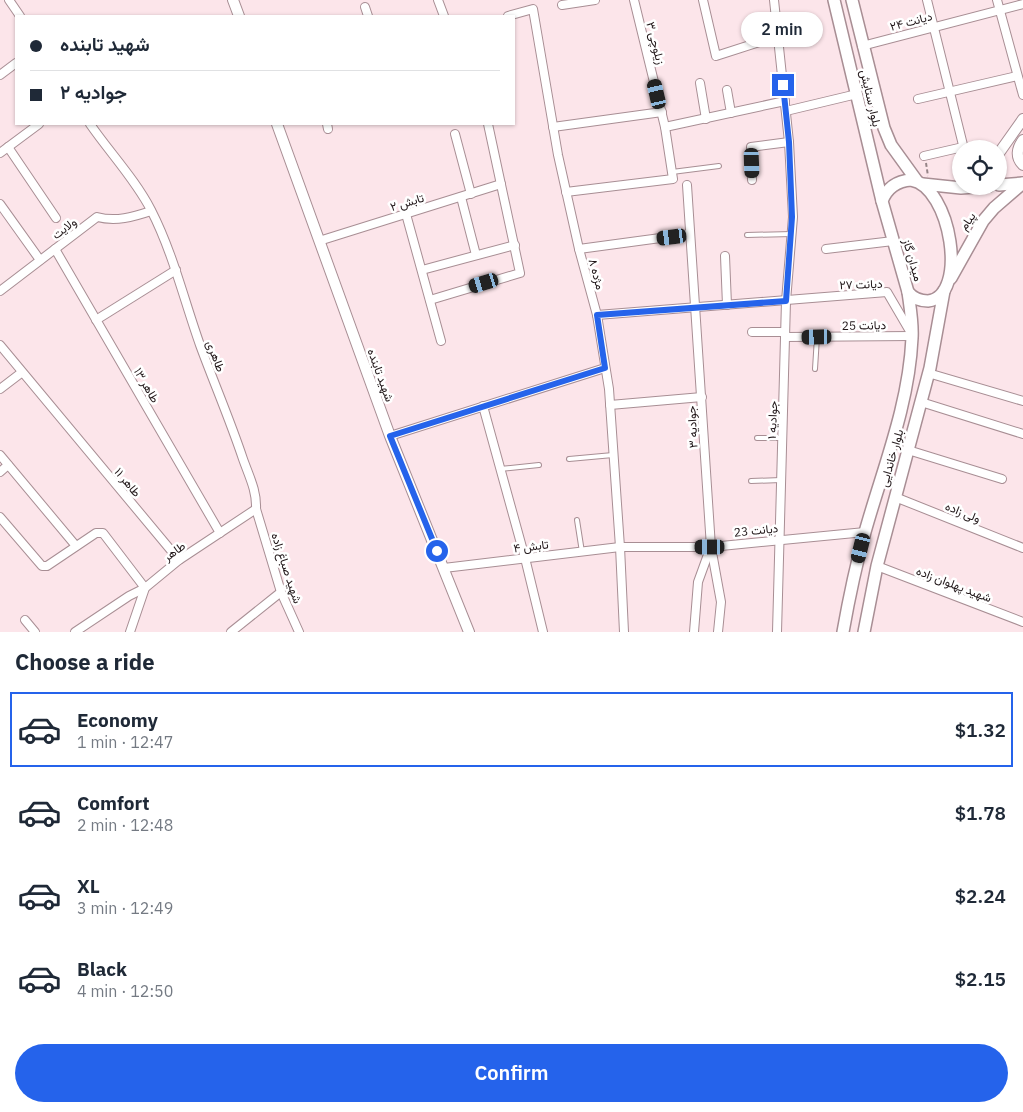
<!DOCTYPE html>
<html lang="en">
<head>
<meta charset="utf-8">
<style>
  :root { --surface:#fff; --page:#f2f2f3; --text:#1f2937; --muted:#747a83; --line:#e0e1e3; --accent:#2563eb }
  body { margin:0; font-family:"IBM Plex Sans",Vazirmatn,sans-serif; background:var(--page); color:var(--text); height:100vh; display:flex; flex-direction:column; font-size:19px; white-space:nowrap }
  * { box-sizing:border-box; margin:0 }
  p { font-size:16px; color:var(--muted) }
  .icon { flex:none; width:28px; height:28px; fill:none; stroke:currentColor; stroke-width:2; stroke-linecap:round; stroke-linejoin:round }
  .map { position:relative; height:632px; overflow:hidden }
  .drawer { display:flex; flex-direction:column; background:var(--surface); flex:1 }
  .drawer>* { flex:none }
  .top-card { position:absolute; left:15px; top:15px; width:500px; height:110px; border-radius:0px; box-shadow:0 1px 4px #0004; display:grid; align-content:center; height:110px; padding:0 15px; background:var(--surface) }
  .controls { position:absolute; left:952px; top:140px; display:grid; gap:10px }
  .controls a { display:grid; place-items:center; width:55px; height:55px; border-radius:50%; background:var(--surface); box-shadow:0 1px 4px #0004; font-size:25px }
  .end { position:absolute; width:22px; height:22px; margin:-11px; border:6px solid #2563eb; background:#fff; box-shadow:0 0 0 2px #fff }
  .from { border-radius:50% }
  .bubble { position:absolute; height:35px; border-radius:18px; background:var(--surface); box-shadow:0 1px 4px #0004; font-size:16px; font-weight:600; line-height:35px; text-align:center }
  .car { position:absolute; width:15px; height:30px; margin:-15px -8px; border-radius:6px; box-shadow:0 0 4px 1px #0007; background:linear-gradient(#222 24%,#8ab4d8 0 40%,#222 0 76%,#8ab4d8 0 86%,#222 0) }
  .top-card b { display:flex; align-items:center; gap:18px; height:48px; font-size:19px }
  .top-card b+b { border-top:1px solid var(--line) }
  .top-card i { width:12px; height:12px; background:var(--text) }
  ul { padding:0; list-style:none }
  li { display:flex; align-items:center; gap:15px; height:75px; margin:0 10px 8px; padding:0 5px; border:2px solid transparent; border-radius:0px }
  li div { flex:1 }
  li b { display:block; font-size:19px }
  li em { font-style:normal; font-weight:600 }
  li.on { border-color:var(--accent) }
  li>.icon { width:45px; height:45px; stroke-width:1.5 }
  h2 { padding:0 15px; font-size:22px; line-height:60px }
  .cta { display:flex; gap:10px; margin-top:auto; padding:10px 15px }
  .cta a { flex:1; height:58px; border-radius:30px; background:var(--accent); color:#fff; font-size:20px; font-weight:600; line-height:58px; text-align:center }
  .map>svg:first-child { display:block }
  .lines { fill:none; stroke-linecap:round; stroke-linejoin:round }
  .service-casing { stroke:#a88e94; stroke-width:6 }
  .minor-casing { stroke:#a88e94; stroke-width:10 }
  .tertiary-casing { stroke:#a88e94; stroke-width:12 }
  .secondary-casing { stroke:#a88e94; stroke-width:14 }
  .path { stroke:#958487; stroke-width:2; stroke-dasharray:4 2.5; stroke-linecap:butt }
  .service { stroke:#fff; stroke-width:4 }
  .minor { stroke:#fff; stroke-width:8 }
  .tertiary { stroke:#fff; stroke-width:10 }
  .secondary { stroke:#fff; stroke-width:11 }
  .route { stroke:#2563eb; stroke-width:6 }
  .labels { text-anchor:middle; dominant-baseline:central; stroke-width:5; stroke-linejoin:round; paint-order:stroke }
  .street-label { font-size:12px; fill:#211719; stroke:#fff }
</style>
</head>
<body>
<div class="map">
<svg width="1023" height="632" viewBox="0 0 1023 632">
  <rect width="100%" height="100%" fill="#fce5ea"/>
  <g class="lines">
    <!-- service casing -->
    <g class="service-casing">
      <g id="service">
        <path d="M672,172l47,-6"/>
        <path d="M747,235l45,-1"/>
        <path d="M815,369l2,-32"/>
        <path d="M757,438h25"/>
        <path d="M569,459l44,-4"/>
        <path d="M500,469l39,-4"/>
        <path d="M751,481l30,-1"/>
        <path d="M577,520l5,32"/>
      </g>
    </g>
    <!-- minor casing -->
    <g class="minor-casing">
      <g id="minor">
        <path d="M9,0l11,16"/>
        <path d="M438,0l6,16"/>
        <path d="M703,0l13,56 62,-20"/>
        <path d="M774,0l15,142 4,75 -7,84 -9,331"/>
        <path d="M927,0l37,149"/>
        <path d="M997,0l26,95"/>
        <path d="M562,5l33,-5"/>
        <path d="M365,7l3,9"/>
        <path d="M508,16l25,-7 25,146 21,94 18,66 12,74 11,158 4,85"/>
        <path d="M862,46l161,-42"/>
        <path d="M0,75l16,-12"/>
        <path d="M700,83l6,36"/>
        <path d="M727,90l4,23"/>
        <path d="M918,99l99,-23"/>
        <path d="M786,111l71,-17"/>
        <path d="M90,124c20,29 45,55 61,86 22,43 33,90 49,135 14,38 30,75 43,114 6,17 14,32 13,50l25,83 18,40"/>
        <path d="M327,124l1,5"/>
        <path d="M553,127l109,-15"/>
        <path d="M665,127l120,-26"/>
        <path d="M455,134l16,60"/>
        <path d="M8,147l48,71"/>
        <path d="M0,153l39,-29"/>
        <path d="M924,156l39,-9"/>
        <path d="M752,180l-1,-33 38,-5"/>
        <path d="M687,185l24,362 10,55 -3,30"/>
        <path d="M566,192l107,-13 -8,-52 -31,-127"/>
        <path d="M461,197l15,58"/>
        <path d="M0,204l40,56"/>
        <path d="M406,214l35,127"/>
        <path d="M319,241l182,-57"/>
        <path d="M55,249l165,284"/>
        <path d="M579,249l111,-15"/>
        <path d="M826,249l67,-8"/>
        <path d="M725,256l2,49"/>
        <path d="M422,270l93,-25"/>
        <path d="M0,291l97,-74c19,5 36,0 54,-6"/>
        <path d="M430,300l90,-27 -32,-149"/>
        <path d="M597,315l290,-23 24,41"/>
        <path d="M96,320l80,-50"/>
        <path d="M752,332h33"/>
        <path d="M785,337l127,-1"/>
        <path d="M0,345l179,215"/>
        <path d="M928,373l95,28"/>
        <path d="M0,389l21,-16"/>
        <path d="M921,402l102,32"/>
        <path d="M610,405l92,-8"/>
        <path d="M483,406l42,152 18,74"/>
        <path d="M390,436l215,-68"/>
        <path d="M908,450l94,29"/>
        <path d="M0,455l76,91"/>
        <path d="M0,472l8,-7"/>
        <path d="M895,497l128,51"/>
        <path d="M0,517l42,49h5l49,-33h7l42,55 -16,8 -54,36"/>
        <path d="M877,566l146,56"/>
        <path d="M444,568l176,-21h91l154,-15"/>
        <path d="M25,620l10,12"/>
        <path d="M130,632l15,-44 34,-28 77,-51"/>
        <path d="M231,632l50,-40"/>
        <path d="M694,632l4,-50 12,-33"/>
      </g>
    </g>
    <!-- tertiary casing -->
    <g class="tertiary-casing">
      <g id="tertiary">
        <path d="M233,0l6,16"/>
        <path d="M277,124l113,312 79,196"/>
        <path d="M1023,140c-6,8 -8,17 0,25"/>
        <path d="M999,153l24,-34"/>
      </g>
    </g>
    <!-- secondary casing -->
    <g class="secondary-casing">
      <g id="secondary">
        <path d="M834,0l48,201"/>
        <path d="M852,0l32,128 7,17 26,36"/>
        <path d="M911,180c40,6 58,117 17,121 -8,0 -15,-3 -20,-9l-26,-91c5,-13 15,-20 29,-21z"/>
        <path d="M923,184l38,4 28,-2"/>
        <path d="M999,185l24,-2"/>
        <path d="M951,278l32,-57 11,-13 29,-25"/>
        <path d="M843,632c6,-34 13,-67 22,-100 18,-64 44,-127 47,-194 1,-15 -2,-31 -4,-46"/>
        <path d="M864,632l13,-66 53,-198 14,-77"/>
      </g>
    </g>
    <!-- path -->
    <path class="path" d="M926,163l2,13"/>
    <!-- service -->
    <use href="#service" class="service"/>
    <!-- minor -->
    <use href="#minor" class="minor"/>
    <!-- tertiary -->
    <use href="#tertiary" class="tertiary"/>
    <!-- secondary -->
    <use href="#secondary" class="secondary"/>
  </g>
  <g class="lines">
    <!-- route -->
    <path class="route" d="M437,551l-47,-115 215,-68 -8,-53 189,-14 6,-84 -3,-75 -6,-57"/>
  </g>
  <g class="labels">
    <!-- street labels -->
    <g class="street-label">
      <text transform="translate(911 21) rotate(-15)">دیانت ۲۴</text>
      <text transform="translate(656 43) rotate(76)">زیلوچی ۳</text>
      <text transform="translate(871 98) rotate(77)">بلوار ستایش</text>
      <text transform="translate(407 202) rotate(-17)">تابش ۲</text>
      <text transform="translate(967 221) rotate(-56)">پیام</text>
      <text transform="translate(64 228) rotate(-37)">ولایت</text>
      <text transform="translate(913 260) rotate(74)">میدان گاز</text>
      <text transform="translate(597 274) rotate(75)">مژده ۸</text>
      <text transform="translate(861 284) rotate(-2)">دیانت ۲۷</text>
      <text transform="translate(864 325) rotate(-1)">دیانت 25</text>
      <text transform="translate(216 356) rotate(69)">طاهری</text>
      <text transform="translate(381 375) rotate(70)">شهید تابنده</text>
      <text transform="translate(147 385) rotate(60)">طاهر ۱۳</text>
      <text transform="translate(772 420) rotate(-88)">جوادیه ۱</text>
      <text transform="translate(692 427) rotate(-93)">جوادیه ۳</text>
      <text transform="translate(891 458) rotate(-74)">بلوار خاندایی</text>
      <text transform="translate(128 482) rotate(50)">طاهر ۱۱</text>
      <text transform="translate(963 512) rotate(22)">ولی زاده</text>
      <text transform="translate(756 530) rotate(-6)">دیانت 23</text>
      <text transform="translate(531 546) rotate(-7)">تابش ۴</text>
      <text transform="translate(174 551) rotate(-36)">طاهر</text>
      <text transform="translate(287 568) rotate(72)">شهید صباغ زاده</text>
      <text transform="translate(954 584) rotate(21)">شهید پهلوان زاده</text>
    </g>
  </g>
</svg>
<div class="controls">
<a><svg class="icon" aria-label="locate" viewBox="0 0 24 24"><circle cx="12" cy="12" r="6"/><path d="M12 2v4M12 18v4M2 12h4M18 12h4"/></svg></a>
</div>
<i class="end from" style="left:437px;top:551px"></i>
<i class="end" style="left:783px;top:85px"></i>
<div class="bubble" style="left:741px;top:12px;width:82px">2 min</div>
<i class="car" style="left:657px;top:94px;rotate:347deg"></i>
<i class="car" style="left:752px;top:163px;rotate:178deg"></i>
<i class="car" style="left:672px;top:237px;rotate:263deg"></i>
<i class="car" style="left:484px;top:283px;rotate:253deg"></i>
<i class="car" style="left:817px;top:337px;rotate:269deg"></i>
<i class="car" style="left:710px;top:547px;rotate:270deg"></i>
<i class="car" style="left:861px;top:548px;rotate:194deg"></i>
<div class="top-card">
<b><i class="from"></i>شهید تابنده</b>
<b><i></i>جوادیه ۲</b>
</div>
</div>
<section class="drawer">
<h2>Choose a ride</h2>
<ul>
<li class="on"><svg class="icon" aria-label="car" viewBox="0 0 24 24"><path d="M5 17H2v-5l4-1 3-4h7l3 4 3 1v5h-3M9 17h6M6 11h13"/><circle cx="7" cy="17" r="2"/><circle cx="17" cy="17" r="2"/></svg><div><b>Economy</b><p>1 min · 12:47</p></div><em>$1.32</em></li>
<li><svg class="icon" aria-label="car" viewBox="0 0 24 24"><path d="M5 17H2v-5l4-1 3-4h7l3 4 3 1v5h-3M9 17h6M6 11h13"/><circle cx="7" cy="17" r="2"/><circle cx="17" cy="17" r="2"/></svg><div><b>Comfort</b><p>2 min · 12:48</p></div><em>$1.78</em></li>
<li><svg class="icon" aria-label="car" viewBox="0 0 24 24"><path d="M5 17H2v-5l4-1 3-4h7l3 4 3 1v5h-3M9 17h6M6 11h13"/><circle cx="7" cy="17" r="2"/><circle cx="17" cy="17" r="2"/></svg><div><b>XL</b><p>3 min · 12:49</p></div><em>$2.24</em></li>
<li><svg class="icon" aria-label="car" viewBox="0 0 24 24"><path d="M5 17H2v-5l4-1 3-4h7l3 4 3 1v5h-3M9 17h6M6 11h13"/><circle cx="7" cy="17" r="2"/><circle cx="17" cy="17" r="2"/></svg><div><b>Black</b><p>4 min · 12:50</p></div><em>$2.15</em></li>
</ul>
<div class="cta"><a>Confirm</a></div>
</section>
</body>
</html>
